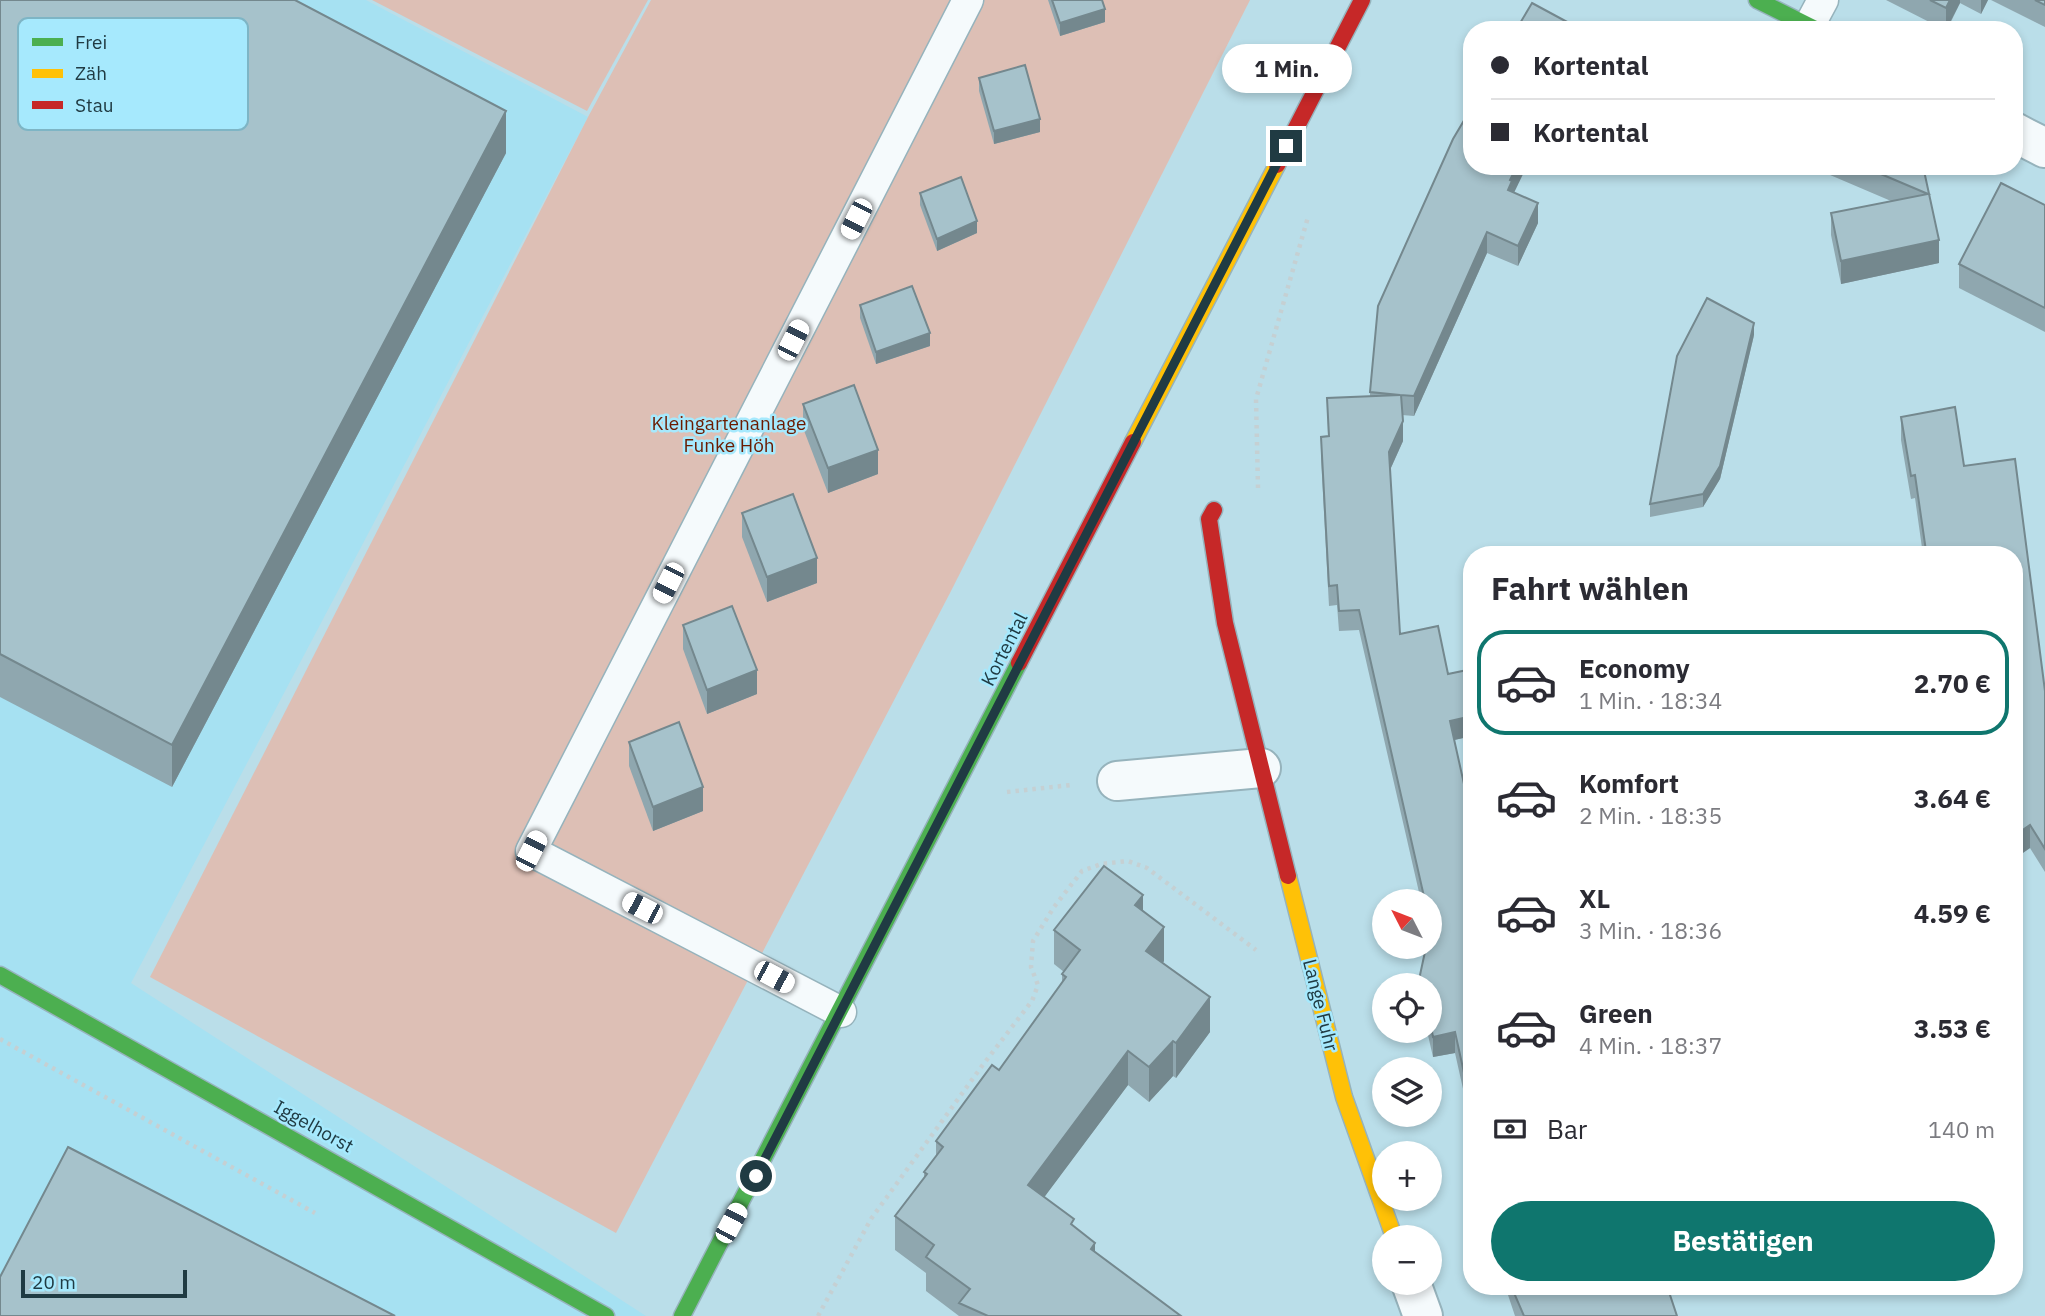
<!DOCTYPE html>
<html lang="de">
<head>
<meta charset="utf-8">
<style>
  :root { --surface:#fff; --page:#f7f7f7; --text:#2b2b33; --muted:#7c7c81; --line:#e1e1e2; --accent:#0f766e }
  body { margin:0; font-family:"IBM Plex Sans",sans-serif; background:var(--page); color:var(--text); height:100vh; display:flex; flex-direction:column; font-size:26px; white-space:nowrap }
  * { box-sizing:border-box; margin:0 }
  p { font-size:23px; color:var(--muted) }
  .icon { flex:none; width:38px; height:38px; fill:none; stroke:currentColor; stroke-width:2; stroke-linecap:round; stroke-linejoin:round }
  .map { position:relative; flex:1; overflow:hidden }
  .panel { position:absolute; left:1463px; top:546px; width:560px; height:749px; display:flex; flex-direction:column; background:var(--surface); border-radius:28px; box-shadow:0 4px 10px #0003 }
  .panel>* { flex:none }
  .guide { position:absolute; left:1463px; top:21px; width:560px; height:154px; border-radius:28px; box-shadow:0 4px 10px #0003; display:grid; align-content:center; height:154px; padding:0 28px; background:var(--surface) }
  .needle { width:46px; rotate:312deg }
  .tools { position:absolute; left:1372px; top:889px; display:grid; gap:14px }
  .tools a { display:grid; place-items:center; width:70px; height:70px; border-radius:50%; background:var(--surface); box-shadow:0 4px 10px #0003; font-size:35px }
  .scale { position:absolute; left:21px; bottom:18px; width:166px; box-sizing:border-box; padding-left:7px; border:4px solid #203b43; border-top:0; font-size:19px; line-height:24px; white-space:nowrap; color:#203b43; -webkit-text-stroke:5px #a6e9fd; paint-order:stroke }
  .end { position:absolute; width:32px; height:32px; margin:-16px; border:9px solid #203b43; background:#fff; box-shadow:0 0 0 4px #fff }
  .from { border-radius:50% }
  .bubble { position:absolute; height:49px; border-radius:24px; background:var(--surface); box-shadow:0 4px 10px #0003; font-size:23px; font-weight:700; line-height:49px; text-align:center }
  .car { position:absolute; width:21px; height:42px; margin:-21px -10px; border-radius:9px; box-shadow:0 0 5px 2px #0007; background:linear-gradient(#fff 24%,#345 0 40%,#fff 0 76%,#345 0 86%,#fff 0) }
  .guide b { display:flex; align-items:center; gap:24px; height:66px; font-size:26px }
  .guide b+b { border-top:2px solid var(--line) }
  .guide i { width:18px; height:18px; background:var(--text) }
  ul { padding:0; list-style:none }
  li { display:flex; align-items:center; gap:21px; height:105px; margin:0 14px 10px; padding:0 14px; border:4px solid transparent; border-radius:28px }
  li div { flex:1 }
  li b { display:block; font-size:26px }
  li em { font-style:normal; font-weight:700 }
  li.on { border-color:var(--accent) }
  li>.icon { width:63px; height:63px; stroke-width:1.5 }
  h2 { padding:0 28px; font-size:32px; line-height:84px }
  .pay { display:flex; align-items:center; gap:18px; height:77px; padding:0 28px; font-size:26px }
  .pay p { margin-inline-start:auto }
  .action { display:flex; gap:14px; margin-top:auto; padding:14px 28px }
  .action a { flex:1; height:80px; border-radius:42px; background:var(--accent); color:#fff; font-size:28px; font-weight:700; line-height:80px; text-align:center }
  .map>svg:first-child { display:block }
  .built { fill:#a6e1f2 }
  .green { fill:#ddbfb5 }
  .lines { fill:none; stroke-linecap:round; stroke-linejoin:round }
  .lane-casing { stroke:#96b3bc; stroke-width:33 }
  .street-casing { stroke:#96b3bc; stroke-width:42 }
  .fast-casing { stroke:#96b3bc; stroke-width:19 }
  .slow-casing { stroke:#96b3bc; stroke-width:19 }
  .jam-casing { stroke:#96b3bc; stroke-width:19 }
  .path { stroke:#c5d0d3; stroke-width:4.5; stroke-dasharray:3.5 5; stroke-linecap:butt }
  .lane { stroke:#f5fafc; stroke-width:30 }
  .street { stroke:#f5fafc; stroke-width:38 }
  .fast { stroke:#4caf50; stroke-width:16 }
  .slow { stroke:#ffc107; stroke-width:16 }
  .jam { stroke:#c62828; stroke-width:16 }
  .wall { fill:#8fa7af }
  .shaded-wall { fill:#74888e }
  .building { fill:#a6c2cb; stroke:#74888e; stroke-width:2 }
  .route { stroke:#203b43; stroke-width:9 }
  .labels { text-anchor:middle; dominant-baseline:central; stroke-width:5; stroke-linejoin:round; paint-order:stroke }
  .park-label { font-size:19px; fill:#6b1b00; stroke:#a6e9fd }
  .street-label { font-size:19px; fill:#203b43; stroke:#a6e9fd }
  .key { fill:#a6e9fd; stroke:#7eb5c5; stroke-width:2 }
  .key-label { font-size:19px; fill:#203b43 }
</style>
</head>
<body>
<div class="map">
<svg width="2045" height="1316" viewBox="0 0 2045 1316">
  <rect width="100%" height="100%" fill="#badee9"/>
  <!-- built -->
  <path class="built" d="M0,0h366l222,117 -457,866 515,333h-646z"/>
  <!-- green -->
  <g class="green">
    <path d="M372,0h276l-61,111z"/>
    <path d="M651,0h599l-300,593 -334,640 -466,-256 438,-860z"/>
  </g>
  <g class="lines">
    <!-- lane casing -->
    <g class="lane-casing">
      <g id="lane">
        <path d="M1809,26l14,-26"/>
        <path d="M841,1012l-310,-161 437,-851"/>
      </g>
    </g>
    <!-- street casing -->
    <g class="street-casing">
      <g id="street">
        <path d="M2014,132l31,16"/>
        <path d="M1117,781l144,-13"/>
        <path d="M1411,1283l12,33"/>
      </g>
    </g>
    <!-- fast casing -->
    <g class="fast-casing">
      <g id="fast">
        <path d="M1757,0l60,30"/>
        <path d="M0,975l606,341"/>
        <path d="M682,1316l337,-653"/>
      </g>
    </g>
    <!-- slow casing -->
    <g class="slow-casing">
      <g id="slow">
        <path d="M1133,442l144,-277"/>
        <path d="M1288,876l56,221 50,140"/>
      </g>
    </g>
    <!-- jam casing -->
    <g class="jam-casing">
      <g id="jam">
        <path d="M1277,165l85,-165"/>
        <path d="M1214,510l-5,9 16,104 63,253"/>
        <path d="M1019,663l114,-221"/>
      </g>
    </g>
    <!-- path -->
    <g class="path">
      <path d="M1258,488l-2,-89 52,-182"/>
      <path d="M1007,792l64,-7"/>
      <path d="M0,1039l315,174"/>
      <path d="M818,1316l53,-97 111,-153 50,-65 6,-16 -7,-18 2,-26 21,-34 28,-36 19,-7 27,-3 19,7 109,82"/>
    </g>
    <!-- lane -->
    <use href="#lane" class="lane"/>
    <!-- street -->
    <use href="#street" class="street"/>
    <!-- fast -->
    <use href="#fast" class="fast"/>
    <!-- slow -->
    <use href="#slow" class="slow"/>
    <!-- jam -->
    <use href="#jam" class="jam"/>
  </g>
  <!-- wall -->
  <g class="wall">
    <path d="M0,0l506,153 -334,634 -172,-90z"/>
    <path d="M1048,0h54l3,22 -45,14z"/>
    <path d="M1886,0h102l-7,14 -21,-11 -13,27h-2z"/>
    <path d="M1991,0h54v27z"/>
    <path d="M979,78l61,54 -46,12 -15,-53z"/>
    <path d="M1809,166h114l16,97 -98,21 -10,-49v-22l60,-12z"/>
    <path d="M1514,192l24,31 -20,43 -31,-13 -73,163 -12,-1 1,26 -13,29 10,164 48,40 24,62 -18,4 18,80v309l-17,-76 -22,4 -6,-26h3v-46h-10v-10l10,-28v-46h-9l-62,-271 -20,1 -2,-26 -8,1 -8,-149v-20l7,-1 -1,-38 43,-2v-4z"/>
    <path d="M920,193l57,40 -40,18 -17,-46z"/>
    <path d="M2045,205v127l-86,-44v-24z"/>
    <path d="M860,305l70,41 -54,18 -16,-46z"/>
    <path d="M1754,335l-34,144 -17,28 -53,10v-13z"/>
    <path d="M803,404l75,70 -50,19 -25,-65z"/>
    <path d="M1955,407l9,59 51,-7 30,232v181l-15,-24 -16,11v-304h-91l-8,-57 -4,1 -10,-59v-23z"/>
    <path d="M742,513l75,70 -50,19 -25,-65z"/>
    <path d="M683,625l74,69 -50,20 -24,-65z"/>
    <path d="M629,742l74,69 -50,20 -24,-65z"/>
    <path d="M1143,911l21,50 -1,2 47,69 -34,46 -3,-2 -24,26 -21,-17 -84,112 30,29 21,26 86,64h-222l-33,-25v-18l-31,-23v-34l29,-38v-6l12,-16v-15l63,-71 63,-87v-9l2,-2 -10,-8v-34z"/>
    <path d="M1472,1139v45l-7,-23v-20z"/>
    <path d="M1505,1286h162l10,30h-162z"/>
  </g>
  <!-- shaded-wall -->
  <g class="shaded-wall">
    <path d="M1950,0h10v3l-14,27v-22z"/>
    <path d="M1981,0h7l-7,14z"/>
    <path d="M1105,9v13l-45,14v-13z"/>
    <path d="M506,111v42l-334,634v-42z"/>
    <path d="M1040,119v13l-46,12v-13z"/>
    <path d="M1517,166h10l-15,31 -4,-7 2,-10z"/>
    <path d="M1538,203v20l-20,43v-20z"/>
    <path d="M977,221v12l-40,18v-12z"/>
    <path d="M1487,232v21l-73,163v-20z"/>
    <path d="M1939,240v23l-98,21v-23z"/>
    <path d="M1754,323v12l-34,144 -17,28v-13z"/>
    <path d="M930,333v13l-54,18v-12z"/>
    <path d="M1403,421v20l-14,31v-20z"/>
    <path d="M878,450v24l-50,19v-25z"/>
    <path d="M817,558v25l-50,19v-25z"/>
    <path d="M757,670v24l-50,20v-24z"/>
    <path d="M1472,716v20l-22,5v-20z"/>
    <path d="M703,787v24l-50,20v-24z"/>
    <path d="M2030,825v23l-16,11v-23z"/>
    <path d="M1143,895v35l-8,-25z"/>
    <path d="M1164,927v34l-18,24v-34z"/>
    <path d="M1210,997v35l-34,46v-35z"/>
    <path d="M1455,1032v21l-22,4v-20z"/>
    <path d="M1173,1041v35l-24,26v-35z"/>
    <path d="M1128,1051v34l-100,134v-34z"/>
    <path d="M1095,1243v34l-4,-28z"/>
  </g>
  <!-- building -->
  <g class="building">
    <path d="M0,0h295l211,111 -334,634 -172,-91z"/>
    <path d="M1052,0h50l3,9 -45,14z"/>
    <path d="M1930,0h20l-4,8z"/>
    <path d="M2035,0h10v5z"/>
    <path d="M1532,3l50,27h-66z"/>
    <path d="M1025,65l15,54 -46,12 -15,-53z"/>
    <path d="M1472,107v59h45l-7,14 2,1 -4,9 30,13 -20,43 -31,-14 -73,164 -13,-1 2,26 -14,31 11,182 38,-8 10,48 24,-5v47l-22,5 22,99v289l-17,-77 -22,5 -3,-16v-36h-8l-2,-10 6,-28h4v-46h-5l-66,-291 -20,1 -2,-26 -8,1 -8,-149 8,-1 -2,-38 73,-3 -30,-3 8,-86 75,-167z"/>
    <path d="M1862,166h61l16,74 -98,21 -10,-48 97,-19z"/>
    <path d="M961,177l16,44 -40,18 -17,-46z"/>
    <path d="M2001,183l44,22v103l-86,-44z"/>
    <path d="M912,286l18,47 -54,19 -16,-47z"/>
    <path d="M1707,298l47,25 -34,143 -17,28 -53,10 27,-148z"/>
    <path d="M854,385l24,65 -50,18 -25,-64z"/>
    <path d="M1955,407l9,59 51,-7 30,232v158l-15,-24 -16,11v-281h-66l-1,-7 -21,3 -11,-76 -4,1 -10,-59z"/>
    <path d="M793,494l24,64 -50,19 -25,-64z"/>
    <path d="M732,606l25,64 -50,20 -24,-65z"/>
    <path d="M679,722l24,65 -50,20 -24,-65z"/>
    <path d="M1104,866l39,29 -8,10 29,22 -18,24 64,46 -34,46 -3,-2 -24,26 -21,-16 -100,134 46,34 -3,5 24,19 -4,6 90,67h-193l-29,-13 11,-14 -44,-32 8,-12 -39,-29 32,-42 -3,-2 19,-25 -7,-6 56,-76 7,5 67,-93 -4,-3 18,-24 -26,-20z"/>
    <path d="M1472,1139v24l-7,-22z"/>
    <path d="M68,1147l327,169h-395v-39z"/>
    <path d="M1511,1286h156l10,30h-153z"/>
  </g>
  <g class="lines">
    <!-- route -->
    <path class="route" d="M756,1176l530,-1030"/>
  </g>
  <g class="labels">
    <!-- park labels -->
    <g class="park-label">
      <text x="729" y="423">Kleingartenanlage<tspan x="729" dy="22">Funke Höh</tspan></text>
    </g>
    <!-- street labels -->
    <g class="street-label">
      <text transform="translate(1004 649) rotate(-63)">Kortental</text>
      <text transform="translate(1321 1005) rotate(76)">Lange Fuhr</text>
      <text transform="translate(314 1126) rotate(29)">Iggelhorst</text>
    </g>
  </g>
  <!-- legend -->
  <rect x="18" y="18" width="230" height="112" rx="10" class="key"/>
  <rect x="32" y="38" width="31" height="8" fill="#4caf50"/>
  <rect x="32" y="69" width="31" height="9" fill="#ffc107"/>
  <rect x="32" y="101" width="31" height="8" fill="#c62828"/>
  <g class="key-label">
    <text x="75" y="49">Frei</text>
    <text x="75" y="80">Zäh</text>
    <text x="75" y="112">Stau</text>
  </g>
</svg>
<div class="tools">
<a><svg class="needle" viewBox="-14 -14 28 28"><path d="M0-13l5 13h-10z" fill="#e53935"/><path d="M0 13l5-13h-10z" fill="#7c7c81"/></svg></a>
<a><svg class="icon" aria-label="locate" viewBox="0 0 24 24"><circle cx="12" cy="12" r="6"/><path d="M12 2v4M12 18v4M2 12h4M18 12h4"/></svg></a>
<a><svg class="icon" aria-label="layers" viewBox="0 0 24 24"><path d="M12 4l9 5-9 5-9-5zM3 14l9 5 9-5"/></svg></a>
<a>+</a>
<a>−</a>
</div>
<div class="scale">20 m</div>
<i class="end from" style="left:756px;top:1176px"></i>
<i class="end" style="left:1286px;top:146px"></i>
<div class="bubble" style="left:1222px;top:44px;width:130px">1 Min.</div>
<i class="car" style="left:856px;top:219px;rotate:207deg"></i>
<i class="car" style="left:793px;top:340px;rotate:27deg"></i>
<i class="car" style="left:668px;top:583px;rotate:207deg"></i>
<i class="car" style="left:531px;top:851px;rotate:27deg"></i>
<i class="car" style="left:642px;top:908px;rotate:297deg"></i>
<i class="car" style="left:774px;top:977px;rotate:118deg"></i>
<i class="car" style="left:731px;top:1223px;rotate:28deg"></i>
<div class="guide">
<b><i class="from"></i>Kortental</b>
<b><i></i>Kortental</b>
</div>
<section class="panel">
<h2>Fahrt wählen</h2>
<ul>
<li class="on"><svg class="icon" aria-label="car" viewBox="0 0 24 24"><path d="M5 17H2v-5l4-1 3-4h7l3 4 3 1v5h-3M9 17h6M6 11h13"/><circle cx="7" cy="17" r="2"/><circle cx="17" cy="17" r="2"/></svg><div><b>Economy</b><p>1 Min. · 18:34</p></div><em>2.70 €</em></li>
<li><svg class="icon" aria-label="car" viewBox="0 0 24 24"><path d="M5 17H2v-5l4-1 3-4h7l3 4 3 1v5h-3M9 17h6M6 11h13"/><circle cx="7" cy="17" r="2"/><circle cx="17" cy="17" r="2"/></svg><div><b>Komfort</b><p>2 Min. · 18:35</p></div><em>3.64 €</em></li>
<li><svg class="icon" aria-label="car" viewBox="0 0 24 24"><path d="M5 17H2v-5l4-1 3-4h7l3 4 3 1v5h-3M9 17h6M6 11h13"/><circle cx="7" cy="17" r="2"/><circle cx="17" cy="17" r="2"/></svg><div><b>XL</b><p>3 Min. · 18:36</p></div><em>4.59 €</em></li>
<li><svg class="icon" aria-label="car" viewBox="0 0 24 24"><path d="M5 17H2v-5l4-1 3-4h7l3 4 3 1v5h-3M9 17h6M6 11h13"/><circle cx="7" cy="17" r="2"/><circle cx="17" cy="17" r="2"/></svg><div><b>Green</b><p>4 Min. · 18:37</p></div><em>3.53 €</em></li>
</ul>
<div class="pay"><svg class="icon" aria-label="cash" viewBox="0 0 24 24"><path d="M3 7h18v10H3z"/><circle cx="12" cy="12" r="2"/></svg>Bar<p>140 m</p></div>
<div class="action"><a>Bestätigen</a></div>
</section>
</div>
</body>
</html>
